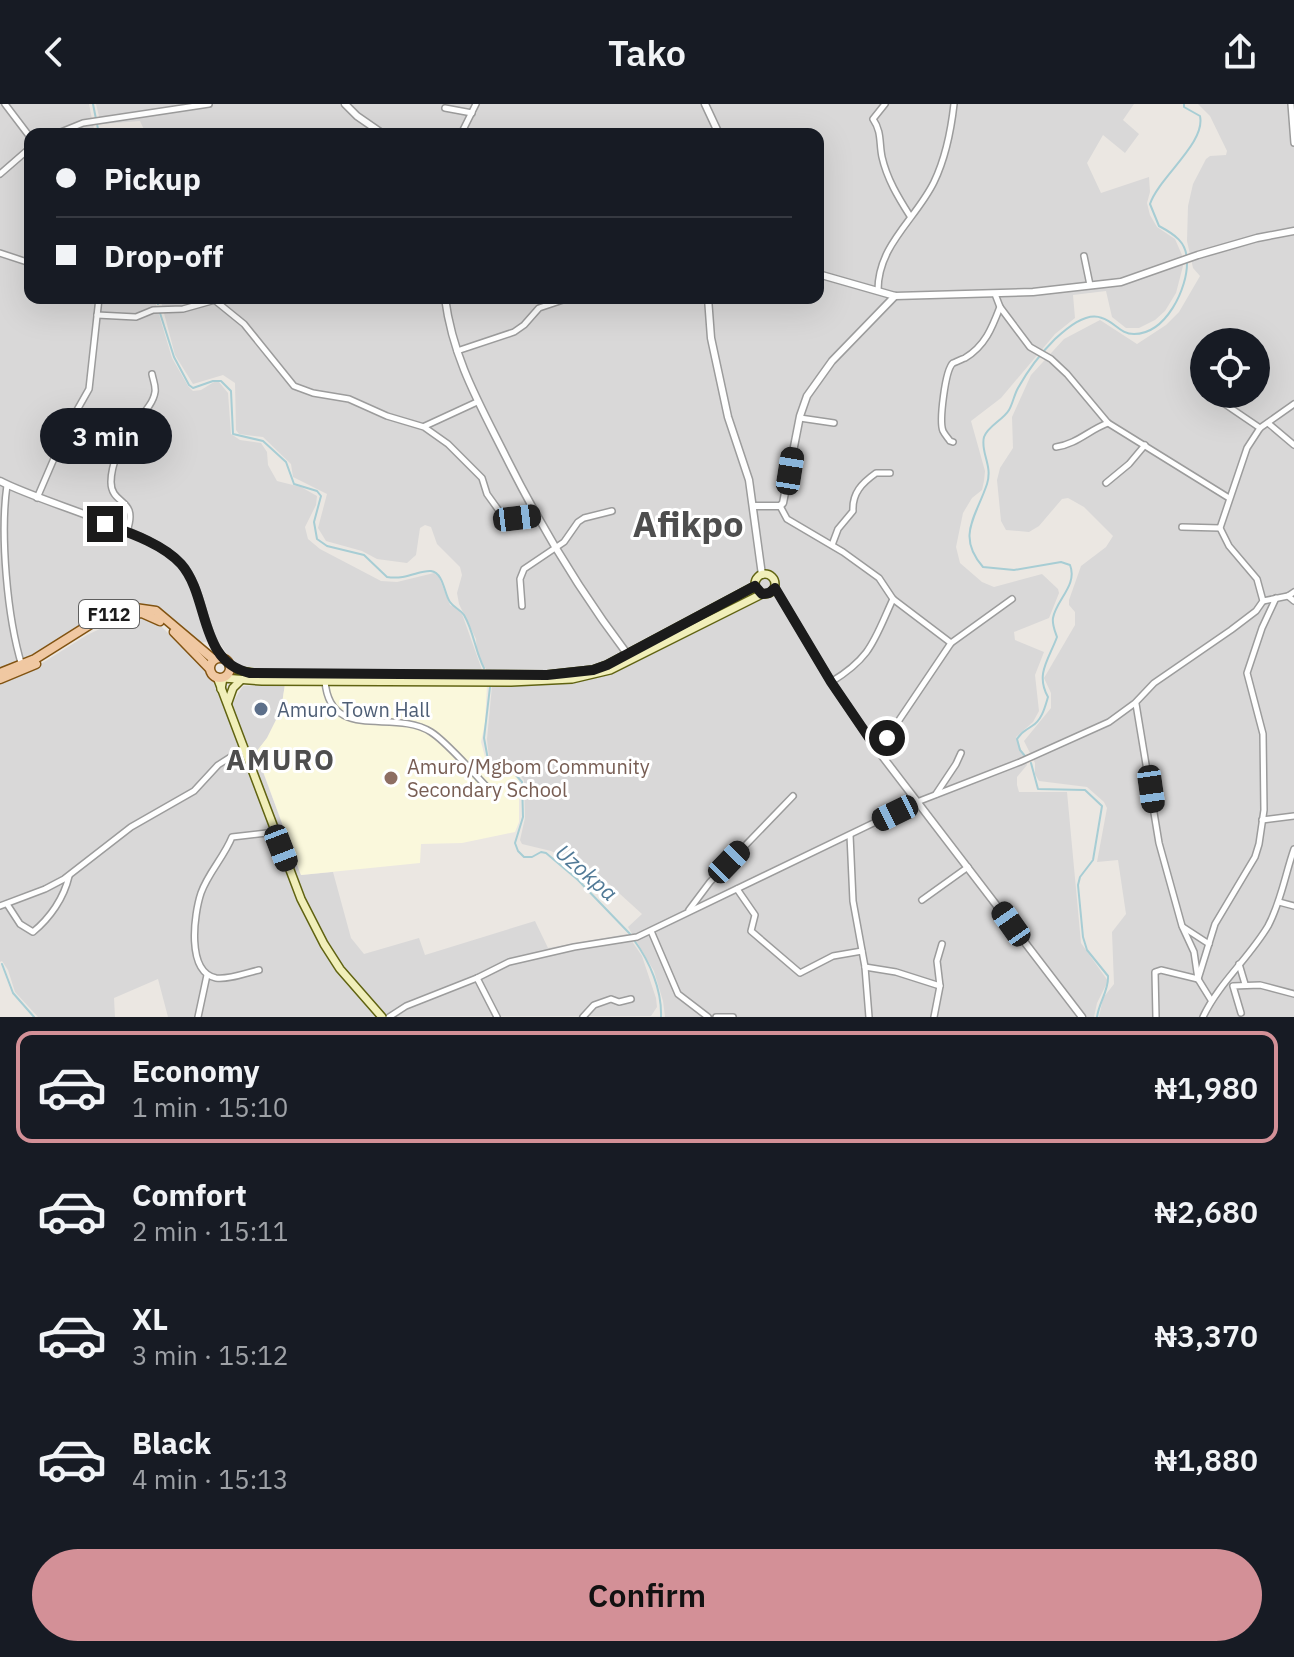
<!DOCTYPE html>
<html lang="en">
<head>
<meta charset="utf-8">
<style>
  :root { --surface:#171b24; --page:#20242c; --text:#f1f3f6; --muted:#9ea1a6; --line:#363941; --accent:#d39097 }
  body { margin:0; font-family:"IBM Plex Sans",sans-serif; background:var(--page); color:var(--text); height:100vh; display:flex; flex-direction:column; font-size:30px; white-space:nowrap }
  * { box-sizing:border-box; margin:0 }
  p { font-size:26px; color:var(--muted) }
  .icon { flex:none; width:44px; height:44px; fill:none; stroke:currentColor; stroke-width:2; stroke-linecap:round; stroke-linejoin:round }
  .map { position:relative; height:913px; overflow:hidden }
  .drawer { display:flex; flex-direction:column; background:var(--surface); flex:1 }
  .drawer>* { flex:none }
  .banner { position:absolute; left:24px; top:24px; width:800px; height:176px; border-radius:16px; box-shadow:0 8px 32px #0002; display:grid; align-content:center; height:176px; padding:0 32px; background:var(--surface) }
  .tools { position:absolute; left:1190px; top:224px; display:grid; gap:16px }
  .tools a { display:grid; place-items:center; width:80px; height:80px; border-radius:50%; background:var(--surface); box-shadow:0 8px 32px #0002; font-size:40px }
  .end { position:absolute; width:36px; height:36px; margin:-18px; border:10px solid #1b1b1b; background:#fff; box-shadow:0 0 0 4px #fff }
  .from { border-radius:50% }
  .bubble { position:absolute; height:56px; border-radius:28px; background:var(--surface); box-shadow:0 8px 32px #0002; font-size:26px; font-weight:600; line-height:56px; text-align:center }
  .car { position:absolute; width:24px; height:48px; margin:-24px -12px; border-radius:10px; box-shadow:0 0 6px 2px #0007; background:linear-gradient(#222 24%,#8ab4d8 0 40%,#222 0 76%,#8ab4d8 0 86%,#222 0) }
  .banner b { display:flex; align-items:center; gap:28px; height:76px; font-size:30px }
  .banner b+b { border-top:2px solid var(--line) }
  .banner i { width:20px; height:20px; background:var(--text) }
  ul { padding:14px 0 0; list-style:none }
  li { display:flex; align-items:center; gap:24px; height:112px; margin:0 16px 12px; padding:0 16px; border:4px solid transparent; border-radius:16px }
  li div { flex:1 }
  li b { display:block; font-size:30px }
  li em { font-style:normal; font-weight:600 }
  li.selected { border-color:var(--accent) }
  li>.icon { width:72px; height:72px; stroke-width:1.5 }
  .cta { display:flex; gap:16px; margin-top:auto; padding:16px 32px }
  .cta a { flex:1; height:92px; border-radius:48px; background:var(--accent); color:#111; font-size:32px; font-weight:600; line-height:92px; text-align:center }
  header { display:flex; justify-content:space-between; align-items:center; height:104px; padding:0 32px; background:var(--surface); font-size:36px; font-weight:600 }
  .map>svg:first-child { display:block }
  .residential { fill:#d9d8d8; fill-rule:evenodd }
  .education { fill:#faf8dc }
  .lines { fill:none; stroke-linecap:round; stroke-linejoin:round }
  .stream { stroke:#a7cdd4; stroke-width:2 }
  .minor-casing { stroke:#9c9c9c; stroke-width:8 }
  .tertiary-casing { stroke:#9c9c9c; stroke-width:9 }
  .secondary-casing { stroke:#606311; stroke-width:10 }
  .primary-casing { stroke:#815311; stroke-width:11 }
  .minor { stroke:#fff; stroke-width:5 }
  .tertiary { stroke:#fff; stroke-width:6 }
  .secondary { stroke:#f1efba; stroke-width:7 }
  .primary { stroke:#f0c8a2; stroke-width:8 }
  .route { stroke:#1b1b1b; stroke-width:10 }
  .service-dot { fill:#5c6f8a; stroke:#fff; stroke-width:3 }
  .education-dot { fill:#8d6e63; stroke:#fff; stroke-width:3 }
  .labels { text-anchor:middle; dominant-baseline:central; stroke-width:6; stroke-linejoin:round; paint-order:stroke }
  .shield { fill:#fff; stroke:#5f5f5f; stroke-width:2 }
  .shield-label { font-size:18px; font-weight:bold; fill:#1b1b1b }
  .service-label { font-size:20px; fill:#4e5e75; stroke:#fff; text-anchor:start }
  .education-label { font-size:20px; fill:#785e54; stroke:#fff; text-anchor:start }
  .water-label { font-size:22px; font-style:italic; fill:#517a97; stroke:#fff }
  .district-label { font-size:28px; font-weight:bold; letter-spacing:2px; fill:#4e4e4e; stroke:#fff }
  .town-label { font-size:36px; font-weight:bold; fill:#4e4e4e; stroke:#fff }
</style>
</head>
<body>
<header><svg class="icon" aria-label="back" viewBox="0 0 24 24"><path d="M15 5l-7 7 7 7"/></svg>Tako<svg class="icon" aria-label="share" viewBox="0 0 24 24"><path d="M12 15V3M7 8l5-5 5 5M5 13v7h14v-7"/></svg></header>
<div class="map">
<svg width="1294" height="913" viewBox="0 0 1294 913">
  <rect width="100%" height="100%" fill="#ebe7e2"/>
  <!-- residential -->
  <g class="residential">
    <path d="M0,0h89l6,30h-65v164h124l18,60 16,28 5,5 8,-1 13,-8h5l9,11 3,41 9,6 21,3 6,9 1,13 9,16 24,6 16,9 -1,9 -11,22 3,12 12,10 61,32 16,1 37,-9 5,4 11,28 11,6 21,59 -237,-1 -14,-9 -14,-21 -17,4 -43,-36 -19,-4 -15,2 -19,8 -69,43 -35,13z"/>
    <path d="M96,0h1038l-11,16 16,14 -14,19 -22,-18 -16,28 14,30 48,-16 1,15 -3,11 3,12 7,12 18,12 7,16 1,11 -7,27 -11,18 -10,9 -16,8h-13l-14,-11 -6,-26 -33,4 2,23 -20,16 -54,64 -30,23 14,50 -1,10 -2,9 -10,8 -9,15 -7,34 4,16 22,19 12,5 48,-13 16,15 1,4 -10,25 -35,14 1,8 29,12 -9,23 4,36 -6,11 -17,15 11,28 -10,12v8l2,7h48l14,151 27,38 -11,22 -3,14h-429l-2,-16 -9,-30 -26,-44 14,-13 -44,-40 -47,-23 -29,-7 -2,-4 5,-22 -1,-38 -7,-8 -23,-6 -5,-8 -2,-19 5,-53 -6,-17 -9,-15 -1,-15 -17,-35 -2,-11 5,-18 -2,-8 -23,-23 -6,-17 -6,-2 -5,3 -4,27 -9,8 -30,-4 -15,-8 -36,-10 -8,-13 9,-34 -34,-17 -2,-13 -28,-27 -24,-3 -3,-4 -1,-47 -12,-8 -30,9 -18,-29 -15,-57h658v-164h-672l-6,-13 -39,3z"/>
    <path d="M1198,0h96v913h-195l4,-19 11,-14 -2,-52 14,-18 -8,-54 -21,2 10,-54 -3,-6 -17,-15 -48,-6 -4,-7v-11l-11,-22 27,-33v-15l-7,-15 31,-53v-13l-6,-7v-5l12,-34 25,-19 7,-11 -29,-29 -16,-9 -6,1 -23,27 -10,6 -23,-2 -5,-9 -4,-41 3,-12 13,-20 -1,-31 19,-42 33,-36 36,-19 37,24 29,-19 13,-13 21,-36 -7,-8 -6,-27 1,-35 5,-22 13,-25 4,-3 16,-1 1,-4 -17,-35zM1204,238h52v52h-52z"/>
    <path d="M125,513h21l12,6 53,54 12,28 10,-3 10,-16 42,-2 -4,26 -14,28 -11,15 45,122 32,-3 18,66 13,16 55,-16 6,17 110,-34 13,27 79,-14 15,22 14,42 1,9 -6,9 -483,1 -10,-38 -44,19 1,19h-77l-23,-25 -7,-22 -6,-9 -2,1v-279l28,-11 59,-37z"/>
  </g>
  <!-- education -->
  <path class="education" d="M285,580l202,1 -2,38 -4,19 7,26 26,7 5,6v41l-4,10 -53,11 -41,1 -1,19 -119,12 -45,-123 11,-14 14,-28z"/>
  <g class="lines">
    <!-- stream -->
    <g class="stream">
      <path d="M93,0l6,30"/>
      <path d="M157,194l1,6"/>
      <path d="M160,209l14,44 15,28 4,3 20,-7h8l10,10 2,43 30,7 23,21 8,22 23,7 4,5 -7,26 3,17 10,7 37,9 23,22c20,3 32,-7 44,-6 13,2 13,23 19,31 4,6 10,7 14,13 10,17 11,36 20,53"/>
      <path d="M490,583l-6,51 5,27 26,9 7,8 1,35 -8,26 3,8 6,6h8l9,-5 5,1 32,27 53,55"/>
      <path d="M1025,652l-5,-6 -3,-11c5,-8 8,-8 15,-13 10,-6 13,-19 16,-29 -13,-23 1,-38 9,-60 -2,-6 -5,-12 -4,-19 3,-18 25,-33 17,-53l-9,-3 -47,8 -31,-3c-27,-31 -7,-50 4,-83 6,-19 -7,-32 -3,-47 4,-11 19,-17 25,-27 4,-7 5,-15 9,-22 10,-18 23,-35 37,-49 11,-10 31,-28 47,-21 13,4 18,16 32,16 32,0 54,-46 53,-73 0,-19 -13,-27 -28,-35l-9,-22c9,-27 56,-61 50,-88l-16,-9v-3"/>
      <path d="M1031,659l7,26 47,1 17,16 -9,54 -13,17 -2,8 5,52 4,13 21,26c1,14 -9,26 -11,41"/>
      <path d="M634,836c16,22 28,50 27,77"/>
      <path d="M2,860l11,29 21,24"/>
    </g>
    <!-- minor casing -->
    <g class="minor-casing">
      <g id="minor">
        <path d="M5,0l25,33"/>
        <path d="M885,0l-12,15c9,13 6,24 9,38 5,22 16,40 28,59"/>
        <path d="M1291,0l3,39"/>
        <path d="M445,4l27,5"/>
        <path d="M56,30l27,-11 126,-19"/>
        <path d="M461,30l15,-30"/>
        <path d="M0,70l30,-26"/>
        <path d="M0,149l30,10"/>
        <path d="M1084,152l6,29"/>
        <path d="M878,186c0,-45 38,-71 56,-108 12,-25 17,-51 20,-78"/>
        <path d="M212,194l32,26 50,62 19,7 36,6 38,17 37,11 24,17 34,34 5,16 18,25 32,-3"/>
        <path d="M1000,203l30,40 21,12 16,15 41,49 121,75"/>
        <path d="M97,211l39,2 17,-7 30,-1 32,-9"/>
        <path d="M457,247l57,-19 10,-7 15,-17 30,-10"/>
        <path d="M1213,292l47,32"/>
        <path d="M800,314l34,5"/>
        <path d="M1268,319l26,22"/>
        <path d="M425,322l52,-24"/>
        <path d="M953,338l-3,-1c-2,-3 -5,-6 -7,-10 -4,-9 2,-61 10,-68 1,0 11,-5 12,-5 20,-12 27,-30 35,-51l-5,-13"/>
        <path d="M1056,343c21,-3 33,-17 52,-24"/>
        <path d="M1106,379l23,-19 16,-19"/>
        <path d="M7,381c-7,49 0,132 15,181"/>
        <path d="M37,394l31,-72 21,-37 10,-91"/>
        <path d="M780,402l7,13 56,33 36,26 14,21 58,44"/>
        <path d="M1182,423l38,1"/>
        <path d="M127,427c12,-34 -16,-25 -16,-49 0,-17 10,-40 20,-53 7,-11 22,-23 24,-37 1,-6 -2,-12 -3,-18"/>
        <path d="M832,441l6,-16 15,-18c-1,-18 9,-28 23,-38h14"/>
        <path d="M1288,492l6,5"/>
        <path d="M1263,497l25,-5 6,-4"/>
        <path d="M522,502l-2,-27 4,-10 40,-27 14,-20 6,-4 28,-7"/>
        <path d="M325,577c5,62 68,27 106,51 16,10 43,42 58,57"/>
        <path d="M831,578c41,-25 43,-42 62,-83"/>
        <path d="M1136,600l23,139 23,83 12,26 4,27 13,21"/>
        <path d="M876,644l11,-10 64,-95 61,-44"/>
        <path d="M936,690l20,-30 5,-11"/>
        <path d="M1262,716l32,-4"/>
        <path d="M850,731l3,66 12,66 4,50"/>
        <path d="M737,785l18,26 -4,16 49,42 33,-17 29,-5"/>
        <path d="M922,796l46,-33"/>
        <path d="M1279,798l15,4"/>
        <path d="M7,800l13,20 13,8c17,-14 31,-34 36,-56"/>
        <path d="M0,802l45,-17 19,-10 67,-52 63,-36 24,-26 25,-16"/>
        <path d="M689,806l21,-28 83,-86"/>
        <path d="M1183,823l26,17"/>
        <path d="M651,827l27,63 30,23"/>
        <path d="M1239,860l6,20"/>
        <path d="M865,863l31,5 44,14"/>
        <path d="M259,866c-13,3 -31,10 -43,8 -30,-6 -22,-64 -15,-85 7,-20 23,-36 31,-56l43,-5"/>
        <path d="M477,874l20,39"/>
        <path d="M1198,875l17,-55 40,-67 4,-13 5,-34 -1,-76 -16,-61 15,-45 14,-30"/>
        <path d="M1241,909l-8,-27 27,-1 34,9"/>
        <path d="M198,913l9,-42"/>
        <path d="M389,913l17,-11 71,-28 32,-16 65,-15 63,-10 280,-135 103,-40 89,-40 26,-19 19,-20 77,-53 25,-19 7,-10 -6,-22 -28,-33 -9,-18 27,-80 13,-20 34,-24"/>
        <path d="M583,913l11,-12 17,-6 8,3 12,-3"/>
        <path d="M716,913h17"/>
        <path d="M934,913l6,-31 -3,-25 5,-17"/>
        <path d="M1156,913l-1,-45 6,-2 37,9"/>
        <path d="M1203,913c16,-34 46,-59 65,-91 13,-24 17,-51 26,-77"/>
      </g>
    </g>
    <!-- tertiary casing -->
    <g class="tertiary-casing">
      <g id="tertiary">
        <path d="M345,0l12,12 26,18"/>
        <path d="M705,0l14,30"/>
        <path d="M818,170l77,22 138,-4 88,-10 77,-27 59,-17 37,-7"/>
        <path d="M445,194c8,61 34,105 61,159 35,70 75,136 122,198"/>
        <path d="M708,194l3,40 17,79 21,63 13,95"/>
        <path d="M0,377c43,23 159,51 185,87 19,28 18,65 39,91"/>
        <path d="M754,402h26l3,-3 17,-87 7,-20 25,-35 63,-65"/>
        <path d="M775,484l56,94 45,66 206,269"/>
      </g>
    </g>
    <!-- secondary casing -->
    <g class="secondary-casing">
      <g id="secondary">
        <circle cx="765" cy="480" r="10"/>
        <path d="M229,561l11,6 20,3 287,1 46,-5 14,-5 148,-79"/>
        <path d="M217,573l84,222 23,45 16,25 42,48"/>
        <path d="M221,585l2,-11 39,3 249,1 61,-3 38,-9 152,-76"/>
        <path d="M228,598l5,-14 7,-7"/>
      </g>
    </g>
    <!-- primary casing -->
    <g class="primary-casing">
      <g id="primary">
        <path d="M116,512l26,-3 18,8"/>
        <path d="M174,528l35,36"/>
        <circle cx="220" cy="564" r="10"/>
        <path d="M0,569l35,-14 62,-39 31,-13 28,4 57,48"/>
        <path d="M0,575l36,-15"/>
      </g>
    </g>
    <!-- minor -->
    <use href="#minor" class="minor"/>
    <!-- tertiary -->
    <use href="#tertiary" class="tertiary"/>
    <!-- secondary -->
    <use href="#secondary" class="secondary"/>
    <!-- primary -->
    <use href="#primary" class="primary"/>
  </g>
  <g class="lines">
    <!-- route -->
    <path class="route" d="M105,420c25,9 58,20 76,40 29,33 17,98 69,109l297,2 46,-5 14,-5 148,-79 7,8 7,-1 6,-5 56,94 45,66 11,-10"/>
  </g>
  <!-- markers -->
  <circle class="service-dot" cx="261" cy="605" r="8"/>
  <circle class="education-dot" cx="391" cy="674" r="8"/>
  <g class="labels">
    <!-- shield labels -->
    <rect class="shield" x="79" y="496" width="60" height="28" rx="6"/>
    <g class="shield-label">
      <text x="109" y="510">F112</text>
    </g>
    <!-- service labels -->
    <g class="service-label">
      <text x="277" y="605">Amuro Town Hall</text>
    </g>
    <!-- education labels -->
    <g class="education-label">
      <text x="407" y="662">Amuro/Mgbom Community<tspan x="407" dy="23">Secondary School</tspan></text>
    </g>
    <!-- water labels -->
    <g class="water-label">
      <text transform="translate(587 768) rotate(41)">Uzokpa</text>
    </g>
    <!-- district labels -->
    <g class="district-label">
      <text x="281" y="655">AMURO</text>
    </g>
    <!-- town labels -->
    <g class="town-label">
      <text x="688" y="419">Afikpo</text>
    </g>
  </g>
</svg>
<div class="tools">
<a><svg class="icon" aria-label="locate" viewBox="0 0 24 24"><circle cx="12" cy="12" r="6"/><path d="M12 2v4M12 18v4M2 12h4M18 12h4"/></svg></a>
</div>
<i class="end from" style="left:887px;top:634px"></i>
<i class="end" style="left:105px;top:420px"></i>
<div class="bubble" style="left:40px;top:304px;width:132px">3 min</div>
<i class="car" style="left:790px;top:367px;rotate:9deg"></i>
<i class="car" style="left:517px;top:414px;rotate:83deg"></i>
<i class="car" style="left:1151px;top:685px;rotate:172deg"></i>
<i class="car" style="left:895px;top:709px;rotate:244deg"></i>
<i class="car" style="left:281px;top:744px;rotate:159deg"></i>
<i class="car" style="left:729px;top:758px;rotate:44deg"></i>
<i class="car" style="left:1011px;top:820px;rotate:325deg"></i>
<div class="banner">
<b><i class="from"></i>Pickup</b>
<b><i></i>Drop-off</b>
</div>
</div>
<section class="drawer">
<ul>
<li class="selected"><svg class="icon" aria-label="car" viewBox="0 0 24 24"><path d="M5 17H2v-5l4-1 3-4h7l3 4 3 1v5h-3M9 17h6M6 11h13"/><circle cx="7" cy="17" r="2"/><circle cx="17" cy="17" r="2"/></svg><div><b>Economy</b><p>1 min · 15:10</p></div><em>₦1,980</em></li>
<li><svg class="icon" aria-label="car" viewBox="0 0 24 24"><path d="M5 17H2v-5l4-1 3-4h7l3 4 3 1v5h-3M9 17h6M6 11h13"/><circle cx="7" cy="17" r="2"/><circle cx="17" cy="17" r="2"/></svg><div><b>Comfort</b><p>2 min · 15:11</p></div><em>₦2,680</em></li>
<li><svg class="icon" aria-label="car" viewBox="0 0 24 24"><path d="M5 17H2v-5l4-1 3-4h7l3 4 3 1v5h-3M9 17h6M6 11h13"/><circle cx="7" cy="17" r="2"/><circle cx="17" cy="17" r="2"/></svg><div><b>XL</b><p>3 min · 15:12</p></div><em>₦3,370</em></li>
<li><svg class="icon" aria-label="car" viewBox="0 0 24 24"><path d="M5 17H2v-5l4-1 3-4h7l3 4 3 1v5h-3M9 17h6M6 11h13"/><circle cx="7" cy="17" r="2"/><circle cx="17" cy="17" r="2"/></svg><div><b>Black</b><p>4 min · 15:13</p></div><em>₦1,880</em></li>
</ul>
<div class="cta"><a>Confirm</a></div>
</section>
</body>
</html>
